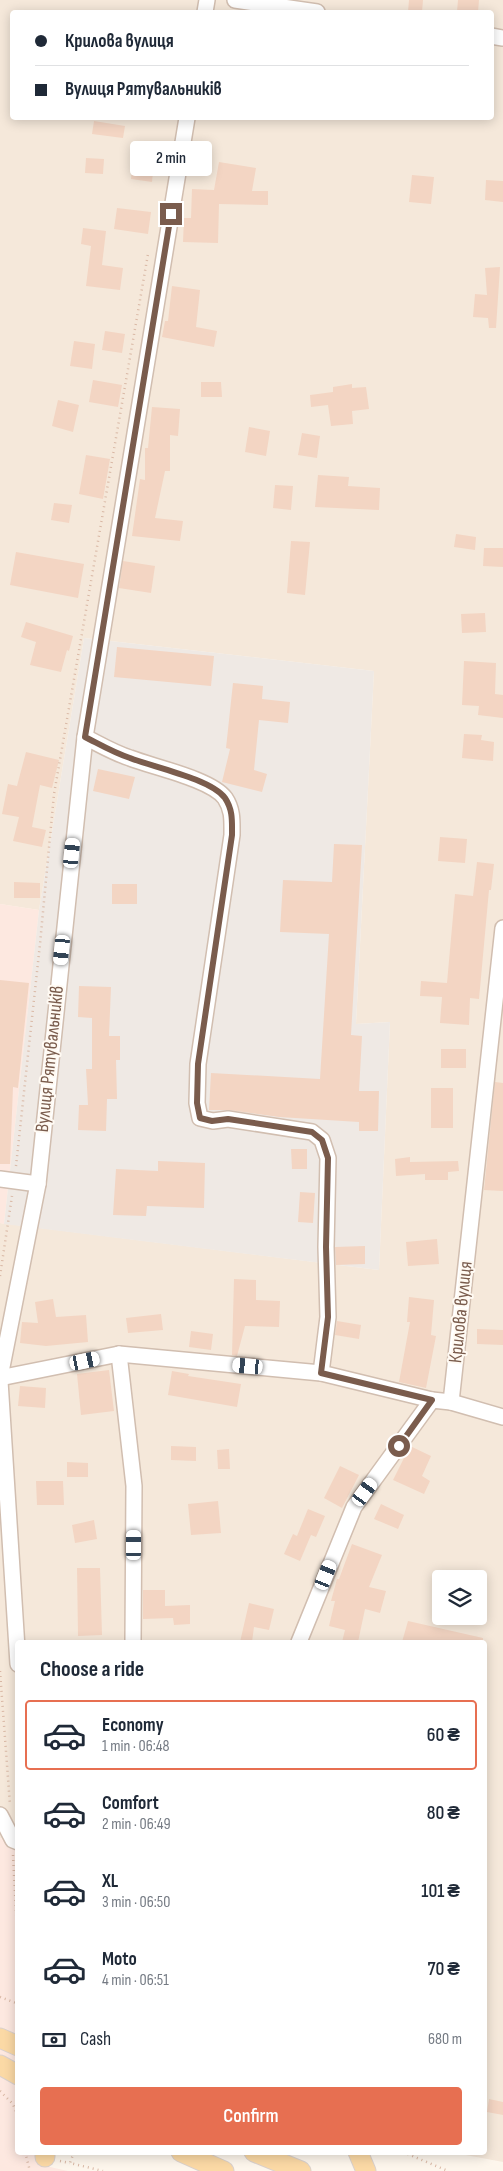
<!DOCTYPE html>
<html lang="en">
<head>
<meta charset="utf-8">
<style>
  :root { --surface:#fff; --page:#f6f6f7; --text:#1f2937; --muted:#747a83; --line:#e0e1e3; --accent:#e76f51 }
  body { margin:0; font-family:"Sofia Sans Condensed",sans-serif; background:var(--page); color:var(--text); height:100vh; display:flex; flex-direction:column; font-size:19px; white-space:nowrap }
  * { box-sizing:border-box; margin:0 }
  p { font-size:16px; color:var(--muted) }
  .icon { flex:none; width:28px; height:28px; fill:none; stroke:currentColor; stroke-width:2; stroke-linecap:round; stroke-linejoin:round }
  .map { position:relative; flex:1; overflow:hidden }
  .sheet { position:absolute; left:15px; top:1640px; width:472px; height:515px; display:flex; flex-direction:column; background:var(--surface); border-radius:5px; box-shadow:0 2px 12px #0003 }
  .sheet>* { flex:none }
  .hud { position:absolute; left:10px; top:10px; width:484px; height:110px; border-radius:5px; box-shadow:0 2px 12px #0003; display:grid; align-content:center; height:110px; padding:0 25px; background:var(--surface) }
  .controls { position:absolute; left:432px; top:1570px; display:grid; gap:10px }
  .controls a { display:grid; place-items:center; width:55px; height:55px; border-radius:5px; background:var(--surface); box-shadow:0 2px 12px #0003; font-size:25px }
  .end { position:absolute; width:22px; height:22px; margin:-11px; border:6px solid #7a5c4d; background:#fff; box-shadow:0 0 0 2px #fff }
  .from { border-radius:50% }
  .bubble { position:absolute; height:35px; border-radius:5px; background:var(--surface); box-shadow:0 2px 12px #0003; font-size:16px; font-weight:600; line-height:35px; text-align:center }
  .car { position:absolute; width:15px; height:30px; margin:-15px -8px; border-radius:6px; box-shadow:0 0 4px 1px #0007; background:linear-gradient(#fff 24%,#345 0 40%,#fff 0 76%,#345 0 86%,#fff 0) }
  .hud b { display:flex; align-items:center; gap:18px; height:48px; font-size:19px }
  .hud b+b { border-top:1px solid var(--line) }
  .hud i { width:12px; height:12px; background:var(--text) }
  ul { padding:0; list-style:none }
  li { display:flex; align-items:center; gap:15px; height:70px; margin:0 10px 8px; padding:0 15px; border:2px solid transparent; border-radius:5px }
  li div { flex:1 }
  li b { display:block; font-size:19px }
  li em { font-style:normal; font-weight:600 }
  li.selected { border-color:var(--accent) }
  li>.icon { width:45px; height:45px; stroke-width:1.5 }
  h2 { padding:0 25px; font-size:22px; line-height:60px }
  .pay { display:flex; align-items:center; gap:12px; height:55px; padding:0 25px; font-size:19px }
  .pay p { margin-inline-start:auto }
  .action { display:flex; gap:10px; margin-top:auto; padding:10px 25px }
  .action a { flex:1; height:58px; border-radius:5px; background:var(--accent); color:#fff; font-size:20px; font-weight:600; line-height:58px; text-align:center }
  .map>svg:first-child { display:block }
  .residential { fill:#f5e8da; fill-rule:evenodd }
  .commercial { fill:#fde8e0 }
  .industrial { fill:#efe9e4 }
  .building { fill:#f3d5c3 }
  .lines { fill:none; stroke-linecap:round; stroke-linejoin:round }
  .minor-casing { stroke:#d1beb0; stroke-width:18 }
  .major-casing { stroke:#dad1cd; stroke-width:21 }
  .path { stroke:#d9b8a5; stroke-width:2.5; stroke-dasharray:1 4; stroke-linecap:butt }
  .minor { stroke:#fff; stroke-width:15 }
  .major { stroke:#fbd9a5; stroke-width:19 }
  .route { stroke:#7a5c4d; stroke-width:6 }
  .labels { text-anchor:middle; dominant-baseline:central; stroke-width:4; stroke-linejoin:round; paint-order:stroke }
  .street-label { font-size:19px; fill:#7a5c4d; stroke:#fffaf3 }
</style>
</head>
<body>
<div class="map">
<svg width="503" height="2171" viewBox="0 0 503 2171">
  <rect width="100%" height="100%" fill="#fdf6ec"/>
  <!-- residential -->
  <path class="residential" d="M0,0h503v2162l-48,-9 30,-1v-510h-467l-1,202 -17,-6v-615l379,47 11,-248 -34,2 18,-353 -290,-33 -45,272 -39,-6zM12,12h479v106h-479zM441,1579h38v37h-38z"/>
  <!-- commercial -->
  <g class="commercial">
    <path d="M0,904l39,6 -35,314 -4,-1z"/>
    <path d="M0,1838l17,6 1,308 23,1v12l27,6h-68z"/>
  </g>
  <!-- industrial -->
  <path class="industrial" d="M84,638l290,33 -18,353 34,-2 -11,248 -375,-46 35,-314z"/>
  <!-- building -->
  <g class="building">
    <path d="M409,0h14l-1,12h-14z"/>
    <path d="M458,0h21l-1,12h-21z"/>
    <path d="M94,121l31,5 -2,12 -31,-4z"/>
    <path d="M86,158l18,1 -1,15 -18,-1z"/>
    <path d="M133,161l21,1 -2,20 -21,-3z"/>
    <path d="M219,162l37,6 -4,23h16v14l-49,-1 -1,39 -35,-1 1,-24h7l1,-29 22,1z"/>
    <path d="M412,175l22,2 -3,27 -22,-2z"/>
    <path d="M486,180l17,1v21l-18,-2z"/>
    <path d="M117,208l34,4 -3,22 -34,-5z"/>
    <path d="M83,228l23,3 -4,34 21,3 -3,22 -34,-4 5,-40 -10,-2z"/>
    <path d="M500,267l-4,61h-7l-1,-10 -15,-1 2,-23 12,1 -2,-27z"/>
    <path d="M172,286l28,4 -4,37 21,4 -3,16 -52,-10 3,-16h3z"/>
    <path d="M105,331l20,3 -3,19 -20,-3z"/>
    <path d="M74,341l21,3 -3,25 -22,-3z"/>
    <path d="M93,380l29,5 -4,22 -29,-5z"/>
    <path d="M201,382h20l1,15h-21z"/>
    <path d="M352,384v4l14,-1 3,22 -17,2 1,13 -22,2 -3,-21 -17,2 -1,-12 23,-3v-5z"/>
    <path d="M58,400l21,5 -6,27 -21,-6z"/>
    <path d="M152,407l28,2 -2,27 -8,-1v36h-5l-10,47 28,3 -3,20 -48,-5 8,-57 5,1v-32h3z"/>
    <path d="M249,427l21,4 -4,25 -21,-4z"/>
    <path d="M302,433l18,3 -3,22 -19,-3z"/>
    <path d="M86,455l24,4 -7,40 -24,-5z"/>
    <path d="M318,475l31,2 -1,9 32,2 -1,22 -64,-3z"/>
    <path d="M275,485l18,1 -2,24 -18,-2z"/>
    <path d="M54,503l18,2 -3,18 -18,-3z"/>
    <path d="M456,534l20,3 -1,13 -21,-3z"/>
    <path d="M291,541l19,1 -5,53 -18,-2z"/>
    <path d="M484,548h19v19l-20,-1z"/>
    <path d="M16,552l68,12 -6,34 -68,-13z"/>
    <path d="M123,561l32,5 -4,27 -32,-5z"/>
    <path d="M485,613l1,19 -24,1 -1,-19z"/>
    <path d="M26,622l47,14 -4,15 -2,-1 -6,22 -31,-7 6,-23 -15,-5z"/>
    <path d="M117,647l97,9 -3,30 -97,-9z"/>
    <path d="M464,661l32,2 -1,31 8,1v23l-25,-3 1,-9 -17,-1z"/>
    <path d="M233,683l30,3 -1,13 28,3 -2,21 -29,-3 -5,50 13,4 -5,18 -40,-10 8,-33 -4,-1z"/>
    <path d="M464,734l18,1 -1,5 13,2 -1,19 -31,-3z"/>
    <path d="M26,752l33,8 -7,28 -12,-3 -8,42 14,3 -4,17 -29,-6 6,-24 -17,-3 6,-30 9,2z"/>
    <path d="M98,769l37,8 -6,22 -36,-8z"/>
    <path d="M440,837l27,2 -2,24 -27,-2z"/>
    <path d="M334,844l28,1 -11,190 11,1 -3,55h20l-1,40h-19v-9l-80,-5 -50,-7h-20l2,-37 109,6 9,-145 -49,-2 3,-52 49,2z"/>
    <path d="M477,862l17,2 -3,26h-2l-10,109 -9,-1 -1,27 -29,-2 2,-26 -22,-1 1,-15 26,2 8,-89 18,2z"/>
    <path d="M14,882l26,1v15h-26z"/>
    <rect x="112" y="884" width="25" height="20"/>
    <path d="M0,980l29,3 -11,105 -5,-1 -3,77h-10z"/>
    <path d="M79,986l32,1 -2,49h11v24h-4l1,39h-10l-1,32 -28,-1 1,-25h9l-2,-36h6v-51l-14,-1z"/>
    <rect x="441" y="1049" width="25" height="19"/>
    <path d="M495,1082l8,1v108l-19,-1z"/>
    <rect x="431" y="1088" width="22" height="40"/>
    <path d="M291,1149h16v20h-15z"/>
    <path d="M410,1157v5l48,-1 1,10 -11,1v8h-23v-6l-29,2 -1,-17z"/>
    <path d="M158,1161l47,2 -1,45 -57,-2 -1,10 -33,-1 3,-46 42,2z"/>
    <path d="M300,1192l15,1 -2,30 -15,-1z"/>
    <path d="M437,1239l2,25 -31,2 -2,-24z"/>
    <path d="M365,1246v18l-29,1 -1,-18z"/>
    <path d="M234,1279l22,1v20l24,1 -1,26 -34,-1 -8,30 -5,-1z"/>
    <path d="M409,1297l25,3 -3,35 5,1 -10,52 -27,-6 11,-60h-3z"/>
    <path d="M53,1299l3,18 30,-2 2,27 -42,4 -26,-3 2,-21 16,1 -3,-21z"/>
    <path d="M161,1314l2,16 -35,3 -2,-15z"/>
    <path d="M337,1321l24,4 -2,14 -24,-4z"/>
    <path d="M477,1329l26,1v15l-26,-1z"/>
    <path d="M191,1331l22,3 -2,16 -22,-3z"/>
    <path d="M109,1370l5,41 -33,4 -4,-41z"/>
    <path d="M172,1371l17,3 -1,2 53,8 -4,23 -69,-12z"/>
    <path d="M20,1386l26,2 -1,20 -27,-2z"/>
    <path d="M171,1446l25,1v14l-25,-1z"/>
    <path d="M410,1446l21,10 -9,20 8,5 -6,13 -31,-14z"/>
    <path d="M229,1449l1,20h-12l-1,-19z"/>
    <path d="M67,1462l21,1v14h-21z"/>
    <path d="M340,1466l19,9 -17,33 -18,-10z"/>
    <path d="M36,1481h27l1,24h-27z"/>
    <path d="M218,1501l3,32 -30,2 -3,-31z"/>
    <path d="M381,1504l23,11 -6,14 -24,-10z"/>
    <path d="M308,1509l17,7 -9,21 -5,-2 -11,26 -16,-7 9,-20 4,2z"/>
    <path d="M94,1520l3,19 -22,4 -3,-18z"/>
    <path d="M352,1544l30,11 -13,32 17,4 -6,22 -15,-4 -7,33h-16l3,-12 -16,-4 6,-25h-4l6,-22h2z"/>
    <path d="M77,1568h23l2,67 -24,1z"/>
    <path d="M143,1590h22v16l25,-1v19l-16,1 -1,-7 -30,1z"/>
    <path d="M249,1603l25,6 -5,21 -15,-3 -2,15h-12z"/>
    <path d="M408,1621l75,17v4h-81z"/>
    <path d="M489,2099l14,3v13l-16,-3z"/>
  </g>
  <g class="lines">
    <!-- minor casing -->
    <g class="minor-casing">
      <g id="minor">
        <path d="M235,0l82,12"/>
        <path d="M205,12l2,-12"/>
        <path d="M491,36l12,2"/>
        <path d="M85,737c14,7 29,16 45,21 23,9 81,21 95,40 8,12 7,23 7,37l-34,229 -1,39 3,15 13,3 15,-2 84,13 10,8 6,18 -2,89 2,70 -7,56"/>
        <path d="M0,1179l38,5"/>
        <path d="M119,1354l15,132 -1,156"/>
        <path d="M0,1377l38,-193 47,-447 102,-619"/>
        <path d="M0,1378l119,-24 202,19 111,27"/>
        <path d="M0,1381l18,283"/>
        <path d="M451,1402l52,15"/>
        <path d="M299,1642l55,-135 78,-107 19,2 52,-474"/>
        <path d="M0,1815l13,25 5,2"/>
      </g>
    </g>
    <!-- major casing -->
    <g class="major-casing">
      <g id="major">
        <path d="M0,2038l18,8"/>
        <path d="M0,2065l18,10"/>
        <path d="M181,2152l43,19"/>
        <path d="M254,2152l47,19"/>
        <path d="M358,2152l8,19"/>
        <path d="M45,2157v-5"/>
      </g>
    </g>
    <!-- path -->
    <g class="path">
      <path d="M16,1166l24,-222 14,-150 94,-540"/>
      <path d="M0,1276l12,-80"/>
      <path d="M0,1671l10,134"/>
      <path d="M13,1855l5,94"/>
      <path d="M0,1997l16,6 2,-23"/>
      <path d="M0,2091l13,13 5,13"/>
      <path d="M25,2152l5,19"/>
      <path d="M74,2152l-4,11 33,8"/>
      <path d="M403,2152l45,19"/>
      <path d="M60,2161l10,2"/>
    </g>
    <!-- minor -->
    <use href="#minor" class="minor"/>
    <!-- major -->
    <use href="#major" class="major"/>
  </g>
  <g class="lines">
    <!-- route -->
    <path class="route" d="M171,214l-86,523c14,7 29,16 45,21 23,9 81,21 95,40 8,12 7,23 7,37l-34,229 -1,39 3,15 12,3 16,-2 84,13 10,8 6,18 -2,89 2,70 -7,56 111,27 -33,46"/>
  </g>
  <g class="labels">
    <!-- street labels -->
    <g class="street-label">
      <text transform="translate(50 1059) rotate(-84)">Вулиця Рятувальників</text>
      <text transform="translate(461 1312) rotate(-84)">Крилова вулиця</text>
    </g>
  </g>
</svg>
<div class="controls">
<a><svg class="icon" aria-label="layers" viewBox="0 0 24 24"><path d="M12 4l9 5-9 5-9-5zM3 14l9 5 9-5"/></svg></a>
</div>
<i class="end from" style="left:399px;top:1446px"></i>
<i class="end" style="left:171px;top:214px"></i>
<div class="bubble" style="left:130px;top:141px;width:82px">2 min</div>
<i class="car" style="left:72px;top:853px;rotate:6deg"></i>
<i class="car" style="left:62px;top:950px;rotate:186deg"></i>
<i class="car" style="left:85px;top:1361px;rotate:78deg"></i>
<i class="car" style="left:248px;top:1366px;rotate:275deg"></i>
<i class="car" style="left:365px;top:1492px;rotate:36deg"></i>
<i class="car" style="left:134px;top:1545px;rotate:0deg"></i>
<i class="car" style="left:326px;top:1575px;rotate:22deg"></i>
<div class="hud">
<b><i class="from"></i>Крилова вулиця</b>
<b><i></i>Вулиця Рятувальників</b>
</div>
<section class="sheet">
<h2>Choose a ride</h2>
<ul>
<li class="selected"><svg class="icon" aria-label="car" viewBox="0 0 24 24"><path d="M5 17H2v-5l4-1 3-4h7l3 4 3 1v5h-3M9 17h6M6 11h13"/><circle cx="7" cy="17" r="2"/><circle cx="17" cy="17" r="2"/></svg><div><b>Economy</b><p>1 min · 06:48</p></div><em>60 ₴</em></li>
<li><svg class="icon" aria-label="car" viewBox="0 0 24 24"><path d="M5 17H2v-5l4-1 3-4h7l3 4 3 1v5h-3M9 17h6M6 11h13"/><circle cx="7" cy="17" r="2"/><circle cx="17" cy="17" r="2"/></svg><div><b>Comfort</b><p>2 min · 06:49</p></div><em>80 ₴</em></li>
<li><svg class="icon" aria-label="car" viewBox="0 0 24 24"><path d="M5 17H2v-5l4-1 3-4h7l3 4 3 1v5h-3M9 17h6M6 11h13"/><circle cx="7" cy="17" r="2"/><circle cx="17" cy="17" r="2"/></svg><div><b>XL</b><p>3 min · 06:50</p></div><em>101 ₴</em></li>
<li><svg class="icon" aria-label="car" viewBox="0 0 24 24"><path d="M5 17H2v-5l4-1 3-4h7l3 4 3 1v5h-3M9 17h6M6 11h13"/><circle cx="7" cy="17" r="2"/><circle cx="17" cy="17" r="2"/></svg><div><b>Moto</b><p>4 min · 06:51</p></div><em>70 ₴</em></li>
</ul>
<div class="pay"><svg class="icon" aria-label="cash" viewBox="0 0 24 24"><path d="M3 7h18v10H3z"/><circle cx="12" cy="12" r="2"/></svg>Cash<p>680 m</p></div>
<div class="action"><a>Confirm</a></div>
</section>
</div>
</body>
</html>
